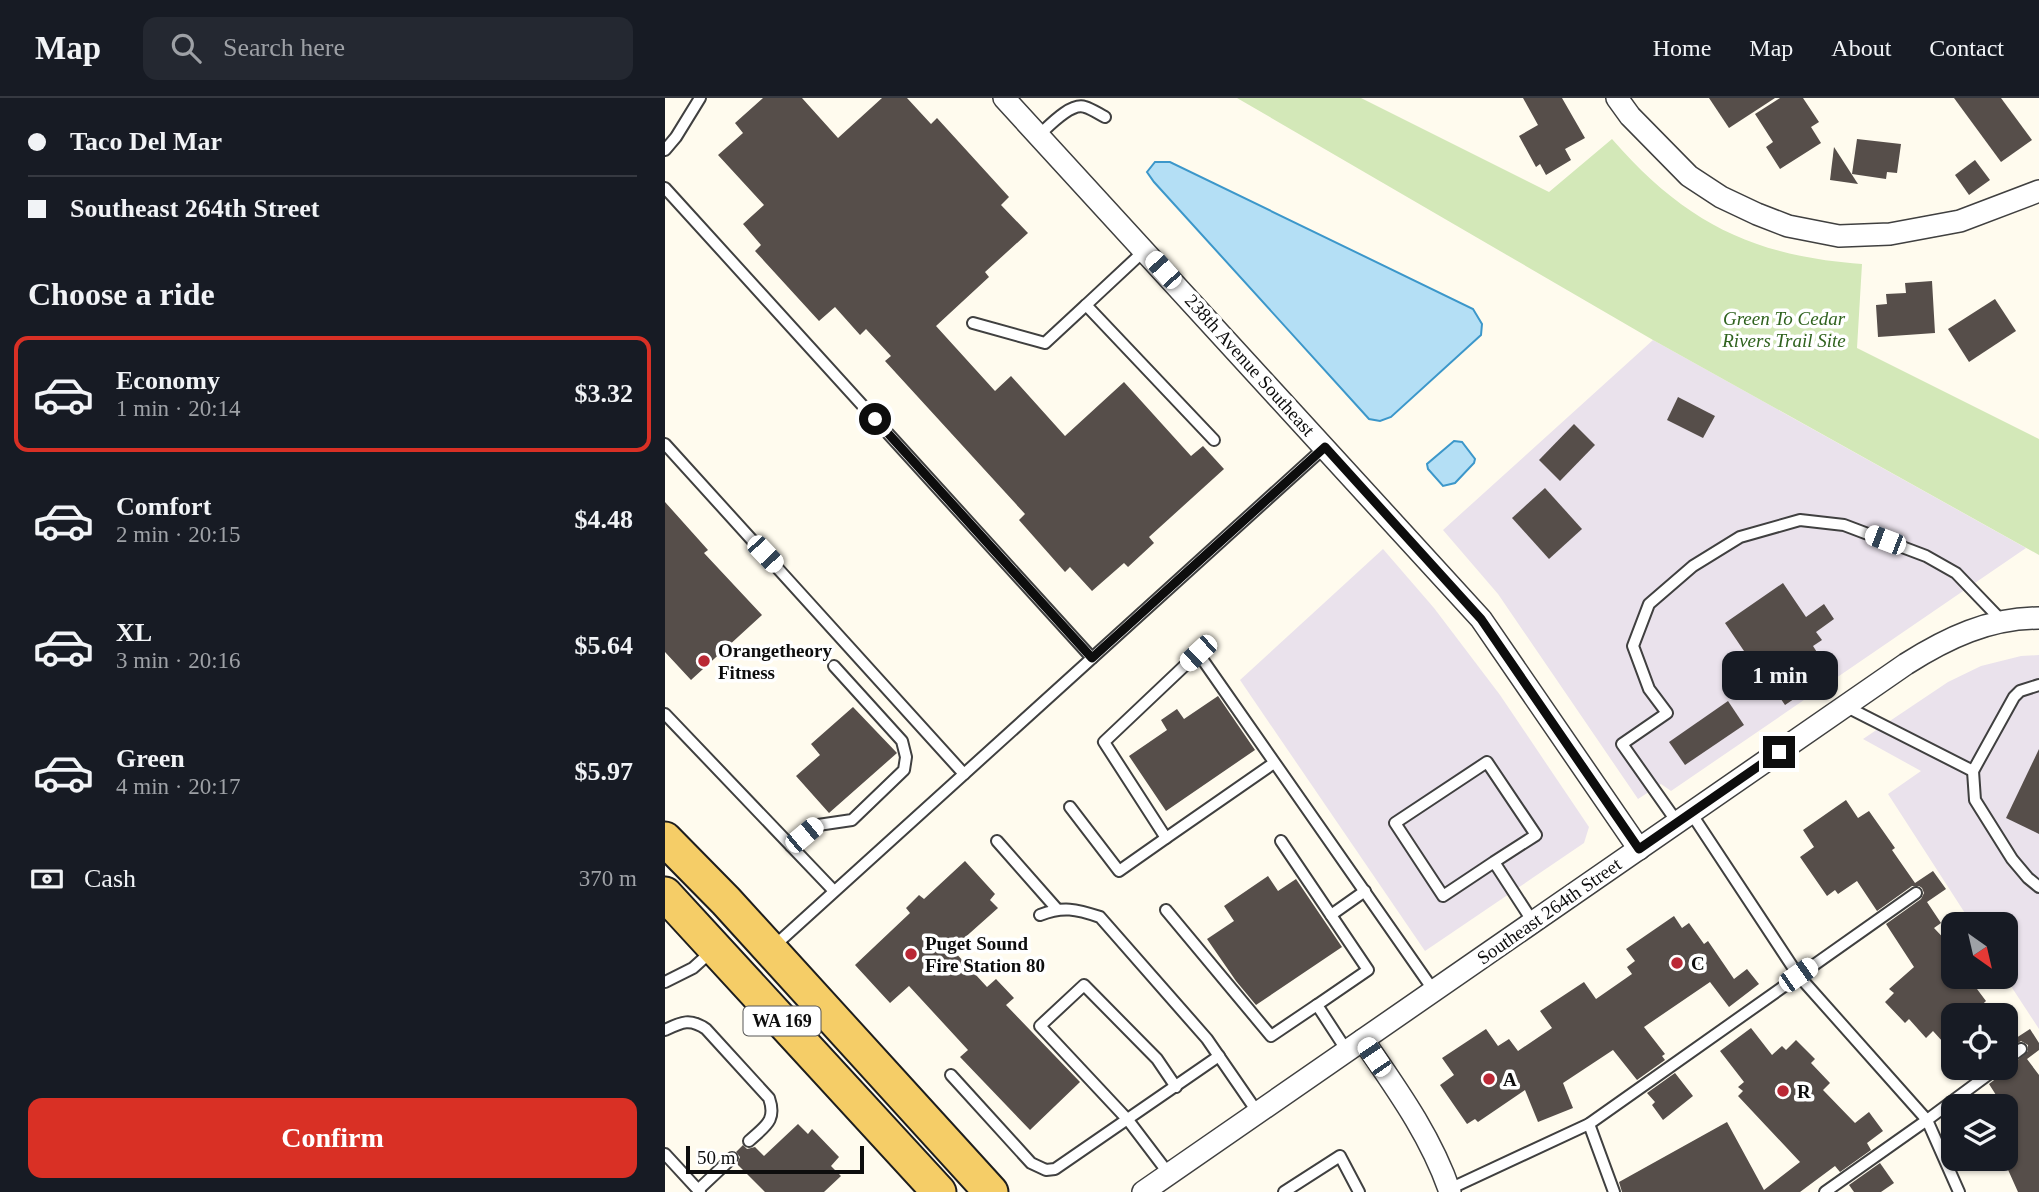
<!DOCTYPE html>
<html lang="en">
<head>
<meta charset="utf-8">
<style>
  :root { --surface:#171b24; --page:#242831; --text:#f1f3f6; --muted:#9ea1a6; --line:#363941; --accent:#d93025 }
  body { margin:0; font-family:Georgia,serif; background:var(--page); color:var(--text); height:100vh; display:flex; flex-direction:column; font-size:26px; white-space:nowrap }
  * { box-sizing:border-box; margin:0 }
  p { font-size:23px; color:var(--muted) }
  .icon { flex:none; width:38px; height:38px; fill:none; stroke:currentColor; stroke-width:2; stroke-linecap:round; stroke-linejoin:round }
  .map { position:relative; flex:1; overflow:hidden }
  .sheet { display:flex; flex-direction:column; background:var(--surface); width:665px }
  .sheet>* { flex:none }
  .top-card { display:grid; align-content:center; height:154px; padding:0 28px; background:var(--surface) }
  .needle { width:46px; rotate:146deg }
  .buttons { position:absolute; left:1276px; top:814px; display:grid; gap:14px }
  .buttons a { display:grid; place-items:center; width:77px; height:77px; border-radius:14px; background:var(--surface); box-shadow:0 2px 5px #0004; font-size:35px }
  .scale { position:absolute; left:21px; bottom:18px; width:178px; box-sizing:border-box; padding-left:7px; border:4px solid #0d0d0d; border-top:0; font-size:19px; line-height:24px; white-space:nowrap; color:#0d0d0d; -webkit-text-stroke:5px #fff; paint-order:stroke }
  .end { position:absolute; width:32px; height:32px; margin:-16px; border:9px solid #0d0d0d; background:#fff; box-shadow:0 0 0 4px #fff }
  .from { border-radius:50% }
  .bubble { position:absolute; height:49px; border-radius:14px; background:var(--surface); box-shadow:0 2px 5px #0004; font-size:23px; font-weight:700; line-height:49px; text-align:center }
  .car { position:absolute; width:21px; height:42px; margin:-21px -10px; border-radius:9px; box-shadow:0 0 5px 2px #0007; background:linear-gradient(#fff 24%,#345 0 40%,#fff 0 76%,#345 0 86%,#fff 0) }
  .top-card b { display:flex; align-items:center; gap:24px; height:66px; font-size:26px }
  .top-card b+b { border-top:2px solid var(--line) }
  .top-card i { width:18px; height:18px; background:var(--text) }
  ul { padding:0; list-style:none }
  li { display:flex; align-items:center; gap:21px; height:116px; margin:0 14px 10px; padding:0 14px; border:4px solid transparent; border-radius:14px }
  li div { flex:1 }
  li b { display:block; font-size:26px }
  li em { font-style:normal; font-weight:700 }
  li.selected { border-color:var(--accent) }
  li>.icon { width:63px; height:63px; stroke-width:1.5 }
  h2 { padding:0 28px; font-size:32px; line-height:84px }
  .pay { display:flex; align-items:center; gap:18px; height:77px; padding:0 28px; font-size:26px }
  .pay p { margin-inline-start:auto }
  .cta { display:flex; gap:14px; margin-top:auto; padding:14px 28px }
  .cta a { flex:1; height:80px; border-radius:14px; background:var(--accent); color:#fff; font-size:28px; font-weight:700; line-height:80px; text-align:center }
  header { display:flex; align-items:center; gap:42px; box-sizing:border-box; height:98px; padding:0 35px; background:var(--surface); border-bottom:2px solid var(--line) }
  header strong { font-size:33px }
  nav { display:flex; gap:38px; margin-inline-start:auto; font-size:24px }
  .search { width:490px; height:63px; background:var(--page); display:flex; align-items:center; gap:18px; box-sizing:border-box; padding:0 24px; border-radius:14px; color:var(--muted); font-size:26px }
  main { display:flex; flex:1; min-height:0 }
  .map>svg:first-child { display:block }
  .industrial { fill:#eae2ec }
  .green { fill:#d3e8b8 }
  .water { fill:#b4dff5; stroke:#3c97ca; stroke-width:2 }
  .building { fill:#564e4a }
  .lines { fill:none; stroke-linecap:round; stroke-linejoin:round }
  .service-casing { stroke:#404040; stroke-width:14 }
  .minor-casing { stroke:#404040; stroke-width:24 }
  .primary-casing { stroke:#1e1e1e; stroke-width:37 }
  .service { stroke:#fff; stroke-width:10 }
  .minor { stroke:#fff; stroke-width:21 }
  .primary { stroke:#f5cd67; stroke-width:33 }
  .route { stroke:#0d0d0d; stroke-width:9 }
  .poi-dot { fill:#ba2835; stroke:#fff; stroke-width:2.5 }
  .labels { text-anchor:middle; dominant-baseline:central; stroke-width:7; stroke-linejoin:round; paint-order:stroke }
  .shield { fill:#fff; stroke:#565656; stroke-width:2 }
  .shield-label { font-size:18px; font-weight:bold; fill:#0d0d0d }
  .park-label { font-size:19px; font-style:italic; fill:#30631f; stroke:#fff }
  .street-label { font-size:19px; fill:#0d0d0d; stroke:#fff }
  .poi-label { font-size:19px; font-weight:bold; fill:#0d0d0d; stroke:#fff; text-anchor:start }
</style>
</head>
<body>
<header>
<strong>Map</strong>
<div class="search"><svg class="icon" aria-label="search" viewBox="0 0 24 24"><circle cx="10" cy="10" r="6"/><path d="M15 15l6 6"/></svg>Search here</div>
<nav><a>Home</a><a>Map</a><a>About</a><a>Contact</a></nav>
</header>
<main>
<section class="sheet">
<div class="top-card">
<b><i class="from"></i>Taco Del Mar</b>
<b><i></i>Southeast 264th Street</b>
</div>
<h2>Choose a ride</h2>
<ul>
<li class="selected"><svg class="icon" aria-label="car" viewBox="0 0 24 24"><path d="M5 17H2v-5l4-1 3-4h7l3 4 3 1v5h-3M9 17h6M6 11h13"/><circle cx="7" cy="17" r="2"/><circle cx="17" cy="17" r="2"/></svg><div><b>Economy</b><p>1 min · 20:14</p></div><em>$3.32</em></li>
<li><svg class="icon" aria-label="car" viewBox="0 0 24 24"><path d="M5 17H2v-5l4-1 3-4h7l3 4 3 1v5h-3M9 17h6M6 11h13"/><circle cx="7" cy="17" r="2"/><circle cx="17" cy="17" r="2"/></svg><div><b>Comfort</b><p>2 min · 20:15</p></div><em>$4.48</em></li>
<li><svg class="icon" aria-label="car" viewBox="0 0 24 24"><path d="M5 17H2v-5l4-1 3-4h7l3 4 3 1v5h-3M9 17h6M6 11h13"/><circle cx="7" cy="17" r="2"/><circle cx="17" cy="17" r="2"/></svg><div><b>XL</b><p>3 min · 20:16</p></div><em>$5.64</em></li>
<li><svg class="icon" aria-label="car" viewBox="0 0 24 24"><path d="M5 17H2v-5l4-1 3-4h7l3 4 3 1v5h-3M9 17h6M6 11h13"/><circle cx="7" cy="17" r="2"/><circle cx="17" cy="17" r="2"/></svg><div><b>Green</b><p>4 min · 20:17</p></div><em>$5.97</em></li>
</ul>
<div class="pay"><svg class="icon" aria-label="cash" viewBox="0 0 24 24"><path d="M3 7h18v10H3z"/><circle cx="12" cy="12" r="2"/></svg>Cash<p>370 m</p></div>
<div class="cta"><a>Confirm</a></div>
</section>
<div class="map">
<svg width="1374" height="1094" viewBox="0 0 1374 1094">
  <rect width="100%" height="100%" fill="#fffbee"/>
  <!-- industrial -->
  <g class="industrial">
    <path d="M988,242l373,208 -355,243 -10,-7 -23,15 -140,-205 -55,-64z"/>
    <path d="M718,451l51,59 66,87 89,132 -5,16 -159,108 -185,-271z"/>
    <path d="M1374,557v374l-34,-52v-53h-33l-84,-130 33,-23 -58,-32 85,-57 33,-16 40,-10z"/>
  </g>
  <!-- green -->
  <path class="green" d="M572,0h124l188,94 63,-53c73,84 141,117 250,125l-5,84 182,91v116l-386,-215z"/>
  <!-- water -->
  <g class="water">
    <path d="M490,64h15l303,147 9,15 -1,11 -90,82 -11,4 -11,-2 -215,-237 -7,-10z"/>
    <path d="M789,343l8,1 13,17 -1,4 -19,20 -12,3 -15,-17 -1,-5z"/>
  </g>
  <!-- building -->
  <g class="building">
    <path d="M98,0h39l36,40 44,-40h25l24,26 6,-6 72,79 -8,8 27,28 -43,39 4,5 -53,49 59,65 16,-15 54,60 59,-54 67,74 12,-10 21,23 -75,68 5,6 -26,24 -4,-4 -32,28 -22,-24 -5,5 -46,-52 6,-6 -140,-153 6,-5 -25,-27 -6,6 -25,-28 -16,14 -64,-70 6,-6 -18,-21 21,-19 -46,-50 25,-22 -8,-10z"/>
    <path d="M858,0h39l23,40 -20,11 6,11 -25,15 -6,-11 -4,3 -17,-31 19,-11z"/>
    <path d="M1044,0h66l-46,30z"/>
    <path d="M1115,0h23l16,24 -8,5 10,16 -41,26 -14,-22 7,-5 -18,-28z"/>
    <path d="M1289,0h47l31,42 -31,22z"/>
    <path d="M1192,41l44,5 -4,29 -10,-1 -1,7 -34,-5z"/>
    <path d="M1169,49l24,37 -28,-4z"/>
    <path d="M1310,62l15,20 -21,15 -14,-20z"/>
    <path d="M1267,183l3,52 -57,4 -2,-32 11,-1 -1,-10 20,-1 -1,-10z"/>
    <path d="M1330,201l21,32 -47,31 -21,-33z"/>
    <path d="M1013,299l37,19 -12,22 -36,-18z"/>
    <path d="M909,326l21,21 -35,36 -21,-21z"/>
    <path d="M880,390l37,41 -33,30 -37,-41z"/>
    <path d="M0,404l43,48 -4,3 58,62 -71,65 -26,-28z"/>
    <path d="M1118,485l23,34 18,-13 10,15 -18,13 6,8 -9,6 18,28 -46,31 -19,-28 -3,2 -38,-56z"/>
    <path d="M553,598l37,54 -89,61 -37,-55 38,-26 -6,-10 16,-11 7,10z"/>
    <path d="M1063,603l16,24 -59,40 -16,-23z"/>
    <path d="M188,609l44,46 -68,60 -33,-37 24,-21 -9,-11z"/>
    <path d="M1374,651v85l-33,-16z"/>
    <path d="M1181,702l12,18 11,-7 26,37 -3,2 23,33 18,-12 13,18 -19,13 14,21 -7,5 19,20v28h37l-13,13 9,12 -15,14h-18v17l-10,10 -10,-11 -7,7 -17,-19 -4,4 -20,-21 9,-9 -5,-4 25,-22 -28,-43 35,-25 3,-6 -2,-5 -3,-2h-7l-35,25 -20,-30 -19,13 -3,-4 -8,6 -27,-39 14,-10 -11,-17z"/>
    <path d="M300,763l30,33 -5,6 8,8 -46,41 35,38 9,-8 18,19 -8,7 74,77 -50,48 -70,-73 8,-7 -59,-64 -19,17 -35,-38 55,-52 -4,-5 13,-13 5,4z"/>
    <path d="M603,778l10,15 18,-12 46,68 -86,58 -20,-24 -29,-42 27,-18 -10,-15z"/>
    <path d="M1009,818l8,12 7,-5 15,21 4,-3 26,38 13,-10 12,15 -30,23 -19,-25 -66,45 21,27 -3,2 3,4 -28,20 -24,-30 -50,33 10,25 -35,14 -13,-32 -47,32 -3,-3 -8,5 -27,-39 14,-10 -12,-17 44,-29 12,17 11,-7 9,12 34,-23 -12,-17 44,-29 12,17 36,-25 -5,-7 8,-6 -9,-12z"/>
    <path d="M1086,930l21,27 10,-9 4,4 10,-10 19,19 -4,4 19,20 -7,7 32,33 14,-11 14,19 -16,12 4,7 -31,22 -5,-6 -35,26h-178l-3,-10 108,-60 37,68 36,-28 -62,-66 5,-5 -5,-4 6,-5 -24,-31z"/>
    <path d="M1365,931l9,14v7l-12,9 12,16v117h-21l-13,-29v-57h-2l-14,-22 13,-10 3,-5 5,-2 18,-16v-6l-7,-4 -16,10v-21l8,10z"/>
    <path d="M1010,975l18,23 -30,24 -11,-15 3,-3 -8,-9z"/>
    <path d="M133,1026l10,10 4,-5 27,28 -8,9 10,10 -17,16h-59l-28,-28 3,-7 -4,-5 7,-7 4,4 8,-2 9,9z"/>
    <path d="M1215,1065l14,20 -13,9h-27l-5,-7z"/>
  </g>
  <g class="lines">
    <!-- service casing -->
    <g class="service-casing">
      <g id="service">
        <path d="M374,37c10,-9 32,-33 46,-28 7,2 14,7 20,10"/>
        <path d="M0,52l11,-13 24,-39"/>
        <path d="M0,90l427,470"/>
        <path d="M480,152l-59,55 128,135"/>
        <path d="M308,225l72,20 41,-38"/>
        <path d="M0,346l299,330"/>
        <path d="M1180,608l128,65 41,-74 6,-6 19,-6"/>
        <path d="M0,616l169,177"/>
        <path d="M609,665l-108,75 -62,-96 94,-89 236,338"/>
        <path d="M1308,673l2,29 37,59 16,19 11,9"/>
        <path d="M405,709l49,64 47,-33"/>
        <path d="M1026,715l107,162 129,145 32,72"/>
        <path d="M1012,724l-55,-78 45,-31 -18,-24 -16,-43 16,-42 44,-38 47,-29 60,-17 44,5 82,31 30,17 47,49"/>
        <path d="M332,743l59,67"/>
        <path d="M616,743l87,129 -51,35 30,46"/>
        <path d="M126,748l27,-21 34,-5 52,-50 2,-13 -4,-16 -68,-75"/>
        <path d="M829,764l-51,34 -48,-73 92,-61 49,73 -42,27 39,60"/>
        <path d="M501,812l105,126 46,-31"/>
        <path d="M375,817c23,-9 36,-6 60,2l107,122 51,74"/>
        <path d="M666,817l34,-24"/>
        <path d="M107,850l553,-501"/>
        <path d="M0,884l28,-14 20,-18"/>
        <path d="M0,932c17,-8 25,-12 41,-1l63,69c8,23 -4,28 -20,43"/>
        <path d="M1340,963l16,-12"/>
        <path d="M286,977l80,88 15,7 9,-1 164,-113"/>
        <path d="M924,1026l25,68"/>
        <path d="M0,1056l35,38"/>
        <path d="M504,1076l-41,-54 -88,-94 44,-41 73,74 19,28"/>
        <path d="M33,1092l34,-32"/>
        <path d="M780,1093l144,-67 327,-231"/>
        <path d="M619,1094l56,-36 19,36"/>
        <path d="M1160,1094l102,-72 70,-52"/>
      </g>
    </g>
    <!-- minor casing -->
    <g class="minor-casing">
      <g id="minor">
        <path d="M339,0l477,521 158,230"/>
        <path d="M952,0l13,18 59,60 32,21 36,17 31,12 51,10 51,-2 70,-13 79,-30"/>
        <path d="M698,942c33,48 68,96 87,152"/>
        <path d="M478,1094l763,-528c41,-26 83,-46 133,-46"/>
      </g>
    </g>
    <!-- primary casing -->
    <g class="primary-casing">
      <g id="primary">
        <path d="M0,741l61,62 265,291"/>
        <path d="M0,796l274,298"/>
      </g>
    </g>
    <!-- service -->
    <use href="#service" class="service"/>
    <!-- minor -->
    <use href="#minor" class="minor"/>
    <!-- primary -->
    <use href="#primary" class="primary"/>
  </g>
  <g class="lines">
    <!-- route -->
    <path class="route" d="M210,321l217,239 233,-211 156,172 158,230 140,-97"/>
  </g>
  <!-- markers -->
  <g class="poi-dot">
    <circle cx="39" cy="563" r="7"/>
    <circle cx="246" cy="856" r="7"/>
    <circle cx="1012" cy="865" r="7"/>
    <circle cx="824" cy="981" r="7"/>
    <circle cx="1118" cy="993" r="7"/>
  </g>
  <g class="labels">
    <!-- shield labels -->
    <rect class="shield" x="78.5" y="908.5" width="77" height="29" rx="5"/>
    <g class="shield-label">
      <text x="117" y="923">WA 169</text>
    </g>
    <!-- park labels -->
    <g class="park-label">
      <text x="1119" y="220">Green To Cedar<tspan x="1119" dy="22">Rivers Trail Site</tspan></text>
    </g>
    <!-- street labels -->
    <g class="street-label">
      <text transform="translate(585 267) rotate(48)">238th Avenue Southeast</text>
      <text transform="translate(884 813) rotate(-35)">Southeast 264th Street</text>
    </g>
    <!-- poi labels -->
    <g class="poi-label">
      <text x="53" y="552">Orangetheory<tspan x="53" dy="22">Fitness</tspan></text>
      <text x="260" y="845">Puget Sound<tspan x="260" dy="22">Fire Station 80</tspan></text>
      <text x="1026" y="865">C</text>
      <text x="838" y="981">A</text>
      <text x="1132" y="993">R</text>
    </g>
  </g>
</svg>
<div class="buttons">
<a><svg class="needle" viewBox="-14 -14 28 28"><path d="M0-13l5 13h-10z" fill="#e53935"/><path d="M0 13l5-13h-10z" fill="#9ea1a6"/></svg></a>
<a><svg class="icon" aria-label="locate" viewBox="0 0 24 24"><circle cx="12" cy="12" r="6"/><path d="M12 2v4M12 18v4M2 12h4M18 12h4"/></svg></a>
<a><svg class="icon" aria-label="layers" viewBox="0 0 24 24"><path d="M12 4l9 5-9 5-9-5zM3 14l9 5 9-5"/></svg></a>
</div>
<div class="scale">50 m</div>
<i class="end from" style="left:210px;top:321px"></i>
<i class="end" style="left:1114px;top:654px"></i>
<div class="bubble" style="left:1057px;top:553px;width:116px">1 min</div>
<i class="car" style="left:498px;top:172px;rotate:318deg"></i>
<i class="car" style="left:1220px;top:442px;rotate:291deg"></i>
<i class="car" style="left:100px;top:456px;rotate:137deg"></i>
<i class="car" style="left:533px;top:555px;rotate:227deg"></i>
<i class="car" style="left:139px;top:737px;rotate:50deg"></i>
<i class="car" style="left:1133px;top:877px;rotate:55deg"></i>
<i class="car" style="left:709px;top:959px;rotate:326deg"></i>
</div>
</main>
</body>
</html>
